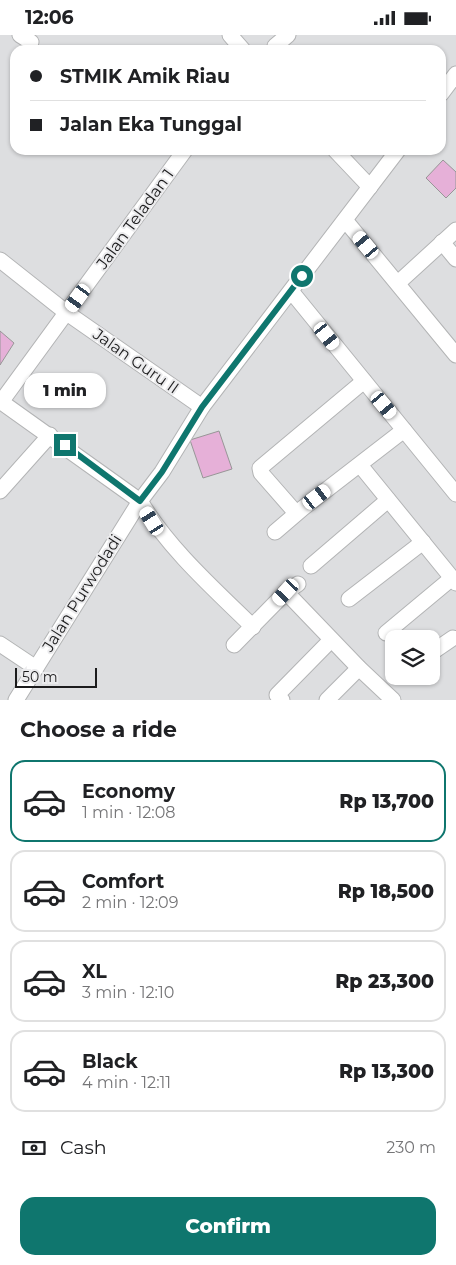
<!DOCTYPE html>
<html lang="en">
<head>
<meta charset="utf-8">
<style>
  :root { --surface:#fff; --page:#f6f6f6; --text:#202124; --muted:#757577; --line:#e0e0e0; --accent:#0f766e }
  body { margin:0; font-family:Montserrat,sans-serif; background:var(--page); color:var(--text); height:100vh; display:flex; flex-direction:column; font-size:19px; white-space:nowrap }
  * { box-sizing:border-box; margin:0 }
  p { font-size:16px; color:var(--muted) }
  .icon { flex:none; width:28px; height:28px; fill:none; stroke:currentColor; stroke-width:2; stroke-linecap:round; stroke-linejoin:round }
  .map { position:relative; height:665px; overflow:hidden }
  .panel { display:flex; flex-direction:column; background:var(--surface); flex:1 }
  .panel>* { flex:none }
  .banner { position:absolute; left:10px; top:10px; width:436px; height:110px; border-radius:15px; box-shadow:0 1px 4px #0004; display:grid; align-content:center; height:110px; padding:0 20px; background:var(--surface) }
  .tools { position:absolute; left:385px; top:595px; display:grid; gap:10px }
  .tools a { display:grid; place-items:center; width:55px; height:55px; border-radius:10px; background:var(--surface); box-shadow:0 1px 4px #0004; font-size:25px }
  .scale { position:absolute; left:15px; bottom:12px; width:82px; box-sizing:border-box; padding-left:5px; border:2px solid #1c1c1d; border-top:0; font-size:14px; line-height:18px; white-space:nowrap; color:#1c1c1d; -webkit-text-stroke:4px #ebebed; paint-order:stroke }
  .end { position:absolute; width:22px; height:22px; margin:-11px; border:6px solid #0f766e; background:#fff; box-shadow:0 0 0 2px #fff }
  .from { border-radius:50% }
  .bubble { position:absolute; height:35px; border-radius:15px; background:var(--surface); box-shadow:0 1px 4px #0004; font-size:16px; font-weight:800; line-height:35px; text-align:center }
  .car { position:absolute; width:15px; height:30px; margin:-15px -8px; border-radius:6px; box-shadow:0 0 4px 1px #0007; background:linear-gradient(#fff 24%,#345 0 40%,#fff 0 76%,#345 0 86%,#fff 0) }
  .banner b { display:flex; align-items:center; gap:18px; height:48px; font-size:19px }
  .banner b+b { border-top:1px solid var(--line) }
  .banner i { width:12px; height:12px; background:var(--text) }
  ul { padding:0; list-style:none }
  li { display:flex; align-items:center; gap:15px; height:82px; margin:0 10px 8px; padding:0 10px; border:2px solid var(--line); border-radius:15px }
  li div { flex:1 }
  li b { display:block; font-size:19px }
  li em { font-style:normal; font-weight:800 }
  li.current { border-color:var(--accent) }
  li>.icon { width:45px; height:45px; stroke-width:1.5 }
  h2 { padding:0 20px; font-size:22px; line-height:60px }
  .pay { display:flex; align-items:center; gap:12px; height:55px; padding:0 20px; font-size:19px }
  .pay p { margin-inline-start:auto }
  .button { display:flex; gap:10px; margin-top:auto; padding:10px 20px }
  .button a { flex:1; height:58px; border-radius:15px; background:var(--accent); color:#fff; font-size:20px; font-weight:800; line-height:58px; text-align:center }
  .status { display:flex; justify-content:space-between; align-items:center; height:35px; padding:0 25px; background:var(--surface); direction:ltr }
  .status svg { height:14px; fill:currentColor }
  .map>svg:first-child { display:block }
  .building { fill:#e6b0d8; stroke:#989697 }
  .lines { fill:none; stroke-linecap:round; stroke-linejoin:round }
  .minor-casing { stroke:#b3b4b5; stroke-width:17 }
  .minor { stroke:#fff; stroke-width:15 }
  .route { stroke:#0f766e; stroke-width:6 }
  .labels { text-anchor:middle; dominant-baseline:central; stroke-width:4; stroke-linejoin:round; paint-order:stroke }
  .street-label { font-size:16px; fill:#1c1c1d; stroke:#ebebed }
</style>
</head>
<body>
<div class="status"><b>12:06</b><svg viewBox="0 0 49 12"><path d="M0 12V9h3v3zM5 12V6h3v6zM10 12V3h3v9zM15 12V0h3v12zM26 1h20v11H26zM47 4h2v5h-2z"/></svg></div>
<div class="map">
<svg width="456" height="665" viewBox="0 0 456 665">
  <rect width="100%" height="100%" fill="#dddee0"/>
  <!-- building -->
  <g class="building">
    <path d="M443,125l13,12v16l-10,10 -20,-20z"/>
    <path d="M0,296l14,12 -14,22z"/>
    <path d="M219,396l13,38 -29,9 -13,-38z"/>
  </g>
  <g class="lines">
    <!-- minor casing -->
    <g class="minor-casing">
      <g id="minor">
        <path d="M20,0l11,7"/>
        <path d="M230,0l13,15"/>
        <path d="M275,11l13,-11"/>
        <path d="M441,59l15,-20"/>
        <path d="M335,115l35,37"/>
        <path d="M345,185l111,135"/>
        <path d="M442,207l14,17"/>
        <path d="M0,225l67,53 135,94"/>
        <path d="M398,248l58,-53"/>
        <path d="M291,256l165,203"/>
        <path d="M0,366l140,100c29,48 73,87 113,126"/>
        <path d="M1,367l184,-252"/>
        <path d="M360,430l96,118"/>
        <path d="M0,456l50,-56"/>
        <path d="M296,478l-35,-40 -1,-5 104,-87"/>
        <path d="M275,497l28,-24 101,-78"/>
        <path d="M311,531l77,-66"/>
        <path d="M286,557l73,76 34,32"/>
        <path d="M349,564l74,-57"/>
        <path d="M386,598l66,-55"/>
        <path d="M0,609l36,24"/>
        <path d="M234,610l52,-53 12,-8"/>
        <path d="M431,618l22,-15"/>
        <path d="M16,665l124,-199 22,-29 40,-65 196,-257"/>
        <path d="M282,665l-5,-5 54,-55"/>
        <path d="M327,665l32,-32"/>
      </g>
    </g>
    <!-- minor -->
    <use href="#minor" class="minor"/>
  </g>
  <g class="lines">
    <!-- route -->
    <path class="route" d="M65,410l75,56 22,-29 40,-65 100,-131"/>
  </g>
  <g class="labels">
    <!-- street labels -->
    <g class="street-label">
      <text transform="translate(135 184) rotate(-54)">Jalan Teladan 1</text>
      <text transform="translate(136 326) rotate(35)">Jalan Guru II</text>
      <text transform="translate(82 558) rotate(-58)">Jalan Purwodadi</text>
    </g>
  </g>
</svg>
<div class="tools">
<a><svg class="icon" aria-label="layers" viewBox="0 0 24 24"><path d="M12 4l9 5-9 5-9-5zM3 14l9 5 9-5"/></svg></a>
</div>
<div class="scale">50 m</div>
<i class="end from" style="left:302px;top:241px"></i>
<i class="end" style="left:65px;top:410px"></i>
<div class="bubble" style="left:24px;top:338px;width:82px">1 min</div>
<i class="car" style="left:366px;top:210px;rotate:320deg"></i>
<i class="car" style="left:78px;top:263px;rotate:216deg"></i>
<i class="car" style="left:327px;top:301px;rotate:141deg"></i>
<i class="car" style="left:384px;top:370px;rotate:140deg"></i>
<i class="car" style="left:317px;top:462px;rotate:53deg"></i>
<i class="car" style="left:152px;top:486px;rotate:328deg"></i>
<i class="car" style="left:286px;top:557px;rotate:223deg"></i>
<div class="banner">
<b><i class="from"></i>STMIK Amik Riau</b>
<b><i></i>Jalan Eka Tunggal</b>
</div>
</div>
<section class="panel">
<h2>Choose a ride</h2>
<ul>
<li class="current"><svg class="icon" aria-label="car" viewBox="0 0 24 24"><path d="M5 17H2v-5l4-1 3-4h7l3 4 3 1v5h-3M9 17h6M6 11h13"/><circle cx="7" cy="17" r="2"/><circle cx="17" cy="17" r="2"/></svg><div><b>Economy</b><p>1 min · 12:08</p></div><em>Rp 13,700</em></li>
<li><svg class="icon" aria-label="car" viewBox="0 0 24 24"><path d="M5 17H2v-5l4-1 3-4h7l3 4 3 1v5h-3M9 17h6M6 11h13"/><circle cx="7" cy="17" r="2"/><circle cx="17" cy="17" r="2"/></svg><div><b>Comfort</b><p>2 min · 12:09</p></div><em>Rp 18,500</em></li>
<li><svg class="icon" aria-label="car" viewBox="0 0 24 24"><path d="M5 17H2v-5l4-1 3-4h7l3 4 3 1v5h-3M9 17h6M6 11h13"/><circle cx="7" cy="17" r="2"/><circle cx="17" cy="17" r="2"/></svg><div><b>XL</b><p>3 min · 12:10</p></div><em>Rp 23,300</em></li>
<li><svg class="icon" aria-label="car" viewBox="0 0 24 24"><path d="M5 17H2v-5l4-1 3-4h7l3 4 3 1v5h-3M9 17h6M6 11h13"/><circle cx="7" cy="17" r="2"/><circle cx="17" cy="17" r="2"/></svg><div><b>Black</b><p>4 min · 12:11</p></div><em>Rp 13,300</em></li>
</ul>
<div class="pay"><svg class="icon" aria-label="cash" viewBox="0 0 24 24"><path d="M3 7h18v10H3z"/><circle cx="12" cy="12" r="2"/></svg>Cash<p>230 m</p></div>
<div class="button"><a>Confirm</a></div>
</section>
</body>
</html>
